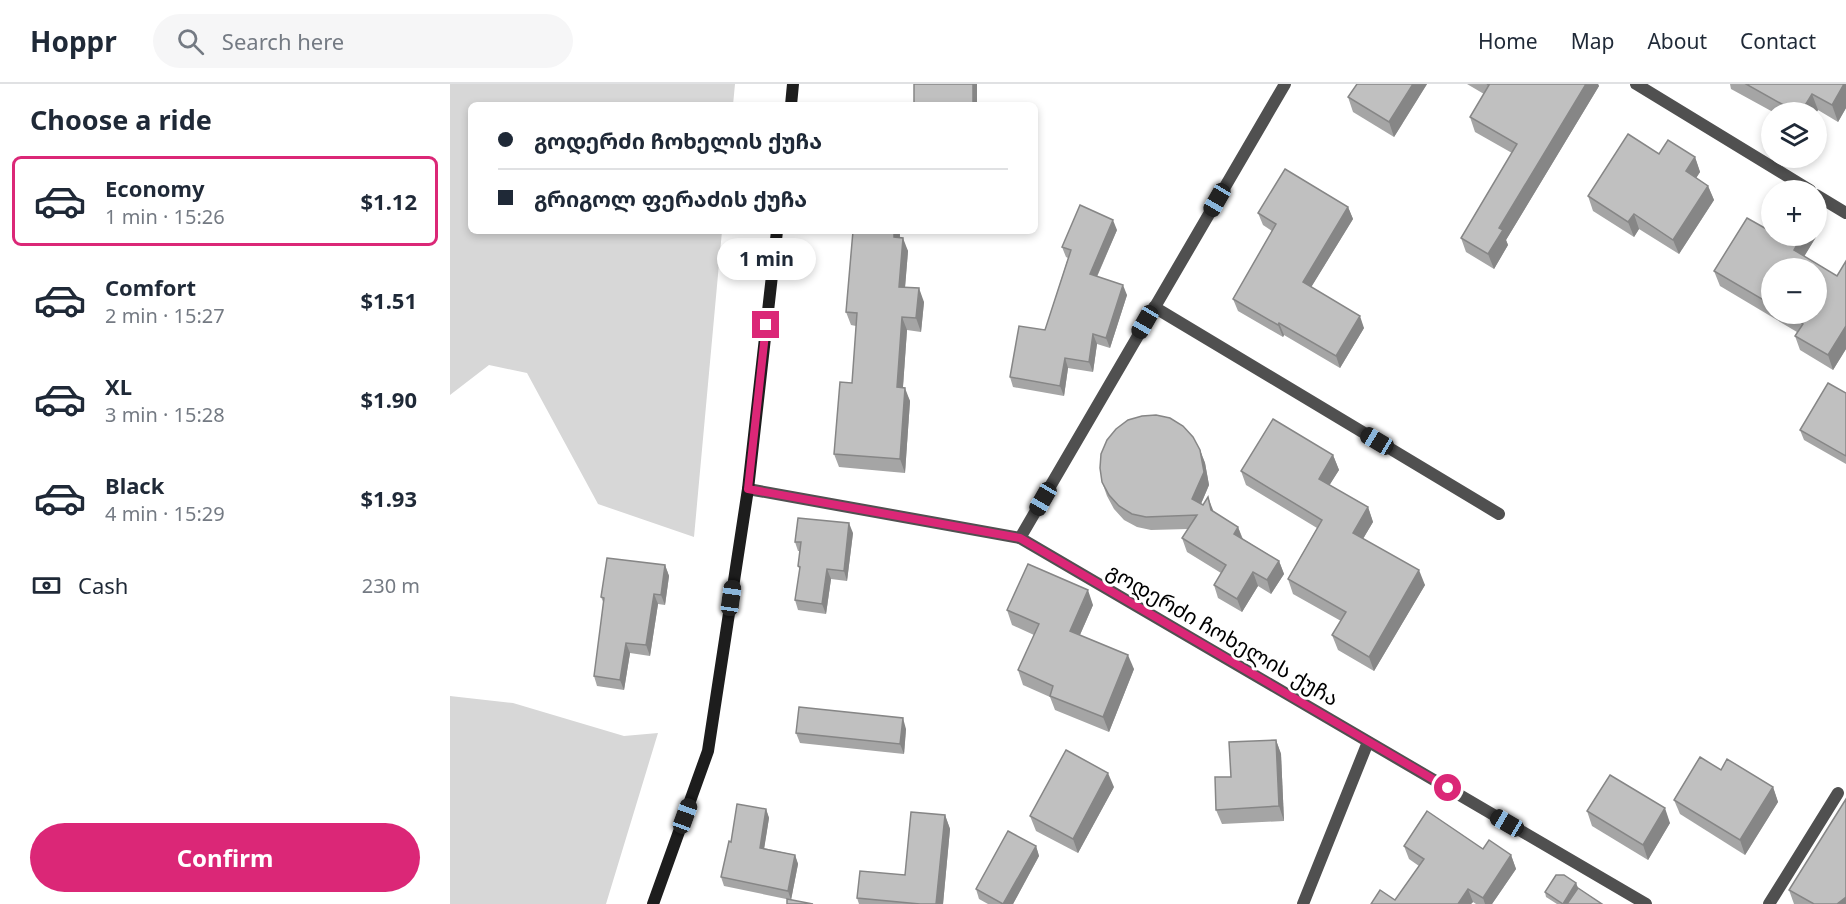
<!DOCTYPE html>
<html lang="en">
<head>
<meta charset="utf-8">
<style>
  :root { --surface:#fff; --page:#f6f6f7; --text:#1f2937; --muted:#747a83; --line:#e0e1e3; --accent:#db2777 }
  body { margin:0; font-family:"Noto Sans","Noto Sans Georgian",sans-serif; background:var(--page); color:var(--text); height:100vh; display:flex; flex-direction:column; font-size:22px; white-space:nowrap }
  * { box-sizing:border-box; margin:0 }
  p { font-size:20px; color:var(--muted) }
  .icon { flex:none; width:33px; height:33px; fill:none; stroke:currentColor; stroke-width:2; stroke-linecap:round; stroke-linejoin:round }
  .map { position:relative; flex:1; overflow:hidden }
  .panel { display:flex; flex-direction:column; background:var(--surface); width:450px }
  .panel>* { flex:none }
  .hud { position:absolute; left:18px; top:18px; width:570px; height:132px; border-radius:9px; box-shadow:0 3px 9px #0003; display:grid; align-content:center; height:132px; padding:0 30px; background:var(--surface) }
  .buttons { position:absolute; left:1311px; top:18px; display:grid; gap:12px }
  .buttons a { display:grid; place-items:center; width:66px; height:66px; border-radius:50%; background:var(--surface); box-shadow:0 3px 9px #0003; font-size:30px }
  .end { position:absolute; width:27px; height:27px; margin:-14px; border:8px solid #db2777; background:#fff; box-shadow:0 0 0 3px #fff }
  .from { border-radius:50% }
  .bubble { position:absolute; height:42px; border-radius:21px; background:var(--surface); box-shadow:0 3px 9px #0003; font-size:20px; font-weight:700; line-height:42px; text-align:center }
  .car { position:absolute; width:18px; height:36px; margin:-18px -9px; border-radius:8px; box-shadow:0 0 4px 2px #0007; background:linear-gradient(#222 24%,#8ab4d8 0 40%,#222 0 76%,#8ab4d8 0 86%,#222 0) }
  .hud b { display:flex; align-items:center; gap:21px; height:57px; font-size:22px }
  .hud b+b { border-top:2px solid var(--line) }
  .hud i { width:15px; height:15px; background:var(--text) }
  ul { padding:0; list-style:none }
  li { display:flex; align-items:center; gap:18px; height:90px; margin:0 12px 9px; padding:0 18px; border:3px solid transparent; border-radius:9px }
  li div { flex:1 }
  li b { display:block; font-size:22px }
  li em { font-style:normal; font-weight:700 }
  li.active { border-color:var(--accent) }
  li>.icon { width:54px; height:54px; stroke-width:1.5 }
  h2 { padding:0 30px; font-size:27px; line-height:72px }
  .pay { display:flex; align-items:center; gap:15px; height:66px; padding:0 30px; font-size:22px }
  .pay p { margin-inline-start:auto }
  .primary-button { display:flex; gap:12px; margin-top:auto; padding:12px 30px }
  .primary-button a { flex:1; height:69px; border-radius:36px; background:var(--accent); color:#fff; font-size:24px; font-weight:700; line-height:69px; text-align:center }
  header { display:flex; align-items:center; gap:36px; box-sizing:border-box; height:84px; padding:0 30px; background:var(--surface); border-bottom:2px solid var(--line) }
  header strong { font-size:28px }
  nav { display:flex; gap:33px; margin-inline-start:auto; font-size:21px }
  .search { width:420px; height:54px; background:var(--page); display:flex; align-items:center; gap:15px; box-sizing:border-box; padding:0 21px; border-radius:33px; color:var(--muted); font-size:22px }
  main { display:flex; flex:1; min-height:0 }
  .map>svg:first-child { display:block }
  .green { fill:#d7d7d7 }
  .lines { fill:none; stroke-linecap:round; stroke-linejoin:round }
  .lane { stroke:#505050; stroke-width:12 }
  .street { stroke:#505050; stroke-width:12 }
  .secondary { stroke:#1d1d1d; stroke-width:12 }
  .wall { fill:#a5a5a5; fill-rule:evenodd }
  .shaded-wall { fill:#868686 }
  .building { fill:#c0c0c0; stroke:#868686; stroke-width:1.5 }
  .route { stroke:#db2777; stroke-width:8 }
  .labels { text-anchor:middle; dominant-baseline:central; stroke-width:6; stroke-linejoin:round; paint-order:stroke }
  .street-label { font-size:21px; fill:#000; stroke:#fff }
</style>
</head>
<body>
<header>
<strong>Hoppr</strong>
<div class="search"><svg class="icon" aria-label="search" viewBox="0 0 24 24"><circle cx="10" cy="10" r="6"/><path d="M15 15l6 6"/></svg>Search here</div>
<nav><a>Home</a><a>Map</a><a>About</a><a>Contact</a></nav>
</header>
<main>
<section class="panel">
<h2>Choose a ride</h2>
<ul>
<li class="active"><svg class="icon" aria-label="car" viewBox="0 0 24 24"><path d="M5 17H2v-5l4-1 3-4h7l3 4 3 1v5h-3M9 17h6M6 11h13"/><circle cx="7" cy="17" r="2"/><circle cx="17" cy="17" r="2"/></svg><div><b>Economy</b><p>1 min · 15:26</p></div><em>$1.12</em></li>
<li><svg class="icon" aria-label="car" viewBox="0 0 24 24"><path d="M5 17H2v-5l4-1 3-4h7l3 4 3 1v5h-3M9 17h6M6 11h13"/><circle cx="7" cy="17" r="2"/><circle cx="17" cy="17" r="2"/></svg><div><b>Comfort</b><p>2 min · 15:27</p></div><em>$1.51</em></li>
<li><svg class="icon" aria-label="car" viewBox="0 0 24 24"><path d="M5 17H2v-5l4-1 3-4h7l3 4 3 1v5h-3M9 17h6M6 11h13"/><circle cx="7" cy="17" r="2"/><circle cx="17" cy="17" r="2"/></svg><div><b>XL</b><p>3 min · 15:28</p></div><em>$1.90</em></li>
<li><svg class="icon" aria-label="car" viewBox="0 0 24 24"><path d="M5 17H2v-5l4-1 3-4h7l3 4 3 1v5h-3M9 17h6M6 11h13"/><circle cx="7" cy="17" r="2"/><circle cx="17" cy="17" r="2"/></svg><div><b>Black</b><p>4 min · 15:29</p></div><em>$1.93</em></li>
</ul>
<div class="pay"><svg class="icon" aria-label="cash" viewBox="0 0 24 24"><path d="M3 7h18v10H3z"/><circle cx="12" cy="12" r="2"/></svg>Cash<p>230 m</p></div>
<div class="primary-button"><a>Confirm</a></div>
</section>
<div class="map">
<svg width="1396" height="820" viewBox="0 0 1396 820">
  <rect width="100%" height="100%" fill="#fff"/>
  <!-- green -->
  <g class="green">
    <path d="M0,0h285l-2,21h-262v126h251l-28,306 -96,-33 -71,-131 -38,-8 -39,30z"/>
    <path d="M0,612l63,7 111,33 34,-3 -52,171h-156z"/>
  </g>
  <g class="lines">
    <!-- lane -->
    <path class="lane" d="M1319,820l69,-111"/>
    <!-- street -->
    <g class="street">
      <path d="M1186,0l174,106"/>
      <path d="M1366,111l30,18"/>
      <path d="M704,223l345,207"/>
      <path d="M298,405l272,49 626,366"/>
      <path d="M570,454l265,-454"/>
      <path d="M853,820l65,-162"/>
    </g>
    <!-- secondary -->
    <g class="secondary">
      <path d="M341,21l2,-21"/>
      <path d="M203,820l55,-153 40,-262 29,-258"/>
    </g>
  </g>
  <!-- wall -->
  <g class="wall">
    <path d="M907,0h70l-33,53 -41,-25 -5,-15z"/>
    <path d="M1017,0h131l1,2 -93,154 2,5 -14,24 -28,-17 -5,-14 51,-85 -37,-21 -5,-15 14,-23z"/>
    <path d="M1280,0h116v24l-8,14 -20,-12 -2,3 -43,-1 -42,-23z"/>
    <path d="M1209,70l36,3 5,15 -4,6 12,8 6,14 -35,54 -40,-25 -5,8 -41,-26 -5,-15z"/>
    <path d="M898,123l5,12 -42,68 53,41 -24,40 -56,-33 -1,2 -45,-26 -5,-12 39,-68 -9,-6 -5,-12z"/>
    <path d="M1374,140l-20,32 33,20 9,-15v88l-13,21 -33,-20 -5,-14 2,-4 -77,-46 -6,-15 56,-40zM1322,184l44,46h-44z"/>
    <path d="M667,146l-20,47 30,18 -17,53 -13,-4 -4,28 -25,-4 -4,28 -51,-9 -3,-10 35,-47 23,-72 -2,-1 -4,-10z"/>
    <path d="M403,147h47v6l8,14 -3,36 19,15 -3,30 -14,-2 -4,57 7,14 -5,72 -66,-6 -5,-13 18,-71 4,-57 -5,-1 -5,-13z"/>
    <path d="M1396,309v71l-42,-24 -4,-10z"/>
    <path d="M750,366l5,13 4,22 -8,19 12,6v2l25,15 5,12 36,22 5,13 -13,20 -13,-8 -16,26 -24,-14 -4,-13 7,-12 -34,-21 -5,-14 6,-9 -37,1 -14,-3 -13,-7 -10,-11 -7,-13 -5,-14z"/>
    <path d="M883,371l6,15 -10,15 39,22 5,15 -10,17 62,46 -51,86 -36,-21 -6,-15 9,-14 -48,-27 -5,-15 29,-51 -71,-43 -5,-14z"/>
    <path d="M403,449l-6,48 -16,-2 -5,35 -28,-4 -3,-10 5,-30 -2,-4 2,-15h-2l-3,-9z"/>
    <path d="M215,481l4,11 -4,29 -7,-1 -8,52 -20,-3 -6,37 -27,-4 -3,-10 10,-72 -3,-7z"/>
    <path d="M643,521l-13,30 54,34 -25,63 -54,-22 -5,-13 -27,-12 -5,-15 16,-35 -22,-10 -5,-15z"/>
    <path d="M456,645l-2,25 -104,-11 -4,-10z"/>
    <path d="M826,656l5,14 3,67 -62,3 -6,-14 15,-33z"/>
    <path d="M1271,686l52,17 5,15 -33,53 -65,-41 -6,-14z"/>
    <path d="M664,703l-36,66 -42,-22 -6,-15z"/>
    <path d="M316,725l3,9 -5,30 31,7 3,9 -7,36 -67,-14 -3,-9 10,-35z"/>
    <path d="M1137,727l83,12 -22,37 -56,-34z"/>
    <path d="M495,731l5,14 -7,75h-84l-2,-6 48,-23z"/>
    <path d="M586,762l3,10 -26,48h-25l-9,-5 -3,-10z"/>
    <path d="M954,762l79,3 28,6 5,14 -24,35h-16l-3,-2 -2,2h-100l24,-4 24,-34 -10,-7z"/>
    <path d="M1126,799l2,5 24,16h-45l-11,-7 -1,-5z"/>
    <path d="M1339,806l57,14h-52z"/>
  </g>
  <!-- shaded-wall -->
  <g class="shaded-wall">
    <rect x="523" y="0" width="4" height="21"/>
    <path d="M963,0h14l-33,53 -5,-15z"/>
    <path d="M1136,0h12l1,2 -93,154 2,5 -14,24 -6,-15 11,-26z"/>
    <path d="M1394,0h2v24l-8,14 -6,-17z"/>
    <path d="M1362,10l6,16 -2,3 -15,-1z"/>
    <path d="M1245,73l5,15 -9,14 -5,-15z"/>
    <path d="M1258,102l6,14 -35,54 -6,-14z"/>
    <path d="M898,123l5,12 -46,75 -4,-12z"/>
    <path d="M1368,125l6,15 -25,41 -5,-15 8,-14h14v-24z"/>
    <path d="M1184,130l5,15 -5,8 -6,-15z"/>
    <path d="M663,136l4,10 -24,55 -3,-11z"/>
    <path d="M444,147h6l-1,19 -5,-13z"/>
    <path d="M453,154l5,13 -4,49 -5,-13z"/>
    <path d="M673,201l4,10 -17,53 -4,-10z"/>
    <path d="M469,204l5,14 -3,30 -5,-14z"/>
    <path d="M910,232l4,12 -24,40 -4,-12z"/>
    <path d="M452,233l5,13 -5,70 -5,-13z"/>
    <path d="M829,239l5,12 -1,2 -5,-12z"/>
    <path d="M1396,242v23l-13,21 -5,-15z"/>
    <path d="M643,250l4,10 -4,28 -4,-10z"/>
    <path d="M615,274l3,10 -4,28 -4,-10z"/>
    <path d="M455,304l5,13 -5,72 -5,-14z"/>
    <path d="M750,366l5,13 4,22 -12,28 -5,-14z"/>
    <path d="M883,371l6,15 -15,24 -5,-15z"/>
    <path d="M758,413l5,13 3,14 -5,-14z"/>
    <path d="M918,423l5,15 -15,25 -5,-14z"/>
    <path d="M399,439l4,10 -6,48 -3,-10z"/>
    <path d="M788,443l5,14 -9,-7z"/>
    <path d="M829,477l5,13 -13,20 -4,-14z"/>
    <path d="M215,481l4,11 -4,29 -4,-10z"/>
    <path d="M377,485l4,10 -5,35 -4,-10z"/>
    <path d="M969,486l6,15 -51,86 -5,-14z"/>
    <path d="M803,488l5,14 -16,26 -5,-13z"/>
    <path d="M638,506l5,15 -18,41 -5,-15z"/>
    <path d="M204,510l4,10 -8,52 -4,-11z"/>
    <path d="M176,559l4,10 -6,37 -4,-10z"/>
    <path d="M678,571l6,14 -25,63 -6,-15z"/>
    <path d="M453,634l3,11 -2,25 -4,-10z"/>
    <path d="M826,656l5,14 3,67 -5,-15z"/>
    <path d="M658,689l6,14 -36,66 -5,-14z"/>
    <path d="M1323,703l5,15 -33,53 -5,-15z"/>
    <path d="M1215,724l5,15 -22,37 -5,-15z"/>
    <path d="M316,725l3,9 -6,38 -3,-8z"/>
    <path d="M495,731l5,14 -7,75h-7z"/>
    <path d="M586,762l3,10 -26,48h-10z"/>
    <path d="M345,771l3,9 -7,36 -3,-9z"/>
    <path d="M1061,771l5,14 -24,35h-7l-2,-6z"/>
    <path d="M1126,799l2,5 -10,16h-5z"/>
    <path d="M1018,805l5,13 -2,2h-13z"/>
    <path d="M1396,813v7h-9z"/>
  </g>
  <!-- building -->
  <g class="building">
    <rect x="464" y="0" width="59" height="21"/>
    <path d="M907,0h56l-24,38 -41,-25z"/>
    <path d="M1037,0h99l-87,144 4,2 -15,24 -27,-16 56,-94 -47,-27 19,-32z"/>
    <path d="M1296,0h98l-12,21 -20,-11 -11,18h-5z"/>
    <path d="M1178,50l31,20 9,-14 27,17 -9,14 22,15 -35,54 -39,-26 -6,8 -40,-26z"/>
    <path d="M835,85l63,38 -45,75 57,34 -24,40 -57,-33 -1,2 -45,-26 43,-75 -18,-11z"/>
    <path d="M630,121l33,15 -23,54 33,11 -17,53 -13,-4 -4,28 -24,-4 -5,28 -50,-9 9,-51 26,4 26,-80 -9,-3z"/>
    <path d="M1297,134l23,13 2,-2v7h30l-8,14 43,26 9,-15v65l-18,29 -33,-19 8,-12 -17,-10h30v-46h-44v37l-58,-34z"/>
    <path d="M403,147h41v6l9,1 -4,49 20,1 -3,30 -14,-1 -5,70 8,1 -5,71 -66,-5 6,-72 12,1 5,-70 -11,-1z"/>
    <path d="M1378,299l18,10v63l-46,-26z"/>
    <path d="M706,331l14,3 13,8 10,11 7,13 4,22 -12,27 11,6 5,-8 3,13 27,17 -4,7 45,27 -12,19 -14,-8 -16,27 -23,-14 12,-20 -44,-27 15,-23 -51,2 -14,-3 -13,-8 -10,-11 -7,-13 -2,-14 1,-14 6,-14 9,-11 12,-9 14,-4z"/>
    <path d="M823,335l60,36 -14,24 49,28 -15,26 66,37 -50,87 -37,-22 14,-23 -58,-33 34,-59 -81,-49z"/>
    <path d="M348,434l51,5 -5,48 -17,-2 -5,35 -27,-4 5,-33 -2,-1 3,-24h-6z"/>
    <path d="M157,474l58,7 -4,30 -7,-1 -8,51 -20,-2 -6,37 -26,-4 10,-78 -3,-1z"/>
    <path d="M578,480l60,26 -18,41 58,24 -25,62 -53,-21 3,-10 -35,-16 21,-46 -32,-14z"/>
    <path d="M349,623l104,11 -3,26 -104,-11z"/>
    <path d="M826,656l3,66 -63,4 -1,-33h16l-2,-35z"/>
    <path d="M616,666l42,23 -35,66 -43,-23z"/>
    <path d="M1250,673l21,13 6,-11 46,28 -33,53 -66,-40z"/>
    <path d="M1160,691l55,33 -22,37 -56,-34z"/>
    <path d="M1396,715v98l-9,7h-23l-25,-14z"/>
    <path d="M287,720l29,5 -6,39 35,7 -7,36 -67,-14 8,-36 2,1z"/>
    <path d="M977,727l56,38 6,-9 22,15 -28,43 -15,-9 -10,15h-87l9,-14 15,10 29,-41 -20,-13z"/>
    <path d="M461,728l34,3 -9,89h-16l-63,-6 3,-27 45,4z"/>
    <path d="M558,747l28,15 -33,58 -27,-15z"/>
    <path d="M1106,791h8l12,8 -13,21 -18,-12z"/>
    <path d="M1128,804l24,16h-35z"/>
    <path d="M337,815l26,5h-26z"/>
  </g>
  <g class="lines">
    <!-- route -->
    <path class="route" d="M316,241l-18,164 272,49 428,250"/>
  </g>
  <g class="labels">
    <!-- street labels -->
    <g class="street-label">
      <text transform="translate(773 550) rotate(30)">გოდერძი ჩოხელის ქუჩა</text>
    </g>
  </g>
</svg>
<div class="buttons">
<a><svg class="icon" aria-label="layers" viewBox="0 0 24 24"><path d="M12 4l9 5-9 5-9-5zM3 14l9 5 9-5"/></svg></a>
<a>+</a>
<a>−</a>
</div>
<i class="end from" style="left:998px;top:704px"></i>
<i class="end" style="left:316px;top:241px"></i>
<div class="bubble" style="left:267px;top:154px;width:99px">1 min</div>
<i class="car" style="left:767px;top:116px;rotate:210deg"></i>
<i class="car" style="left:695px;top:238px;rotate:210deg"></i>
<i class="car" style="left:927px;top:357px;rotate:301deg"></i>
<i class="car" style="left:593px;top:415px;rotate:210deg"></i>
<i class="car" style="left:281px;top:514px;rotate:8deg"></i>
<i class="car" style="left:235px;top:732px;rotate:20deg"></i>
<i class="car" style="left:1057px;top:739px;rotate:300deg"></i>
<div class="hud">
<b><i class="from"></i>გოდერძი ჩოხელის ქუჩა</b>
<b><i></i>გრიგოლ ფერაძის ქუჩა</b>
</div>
</div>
</main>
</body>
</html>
